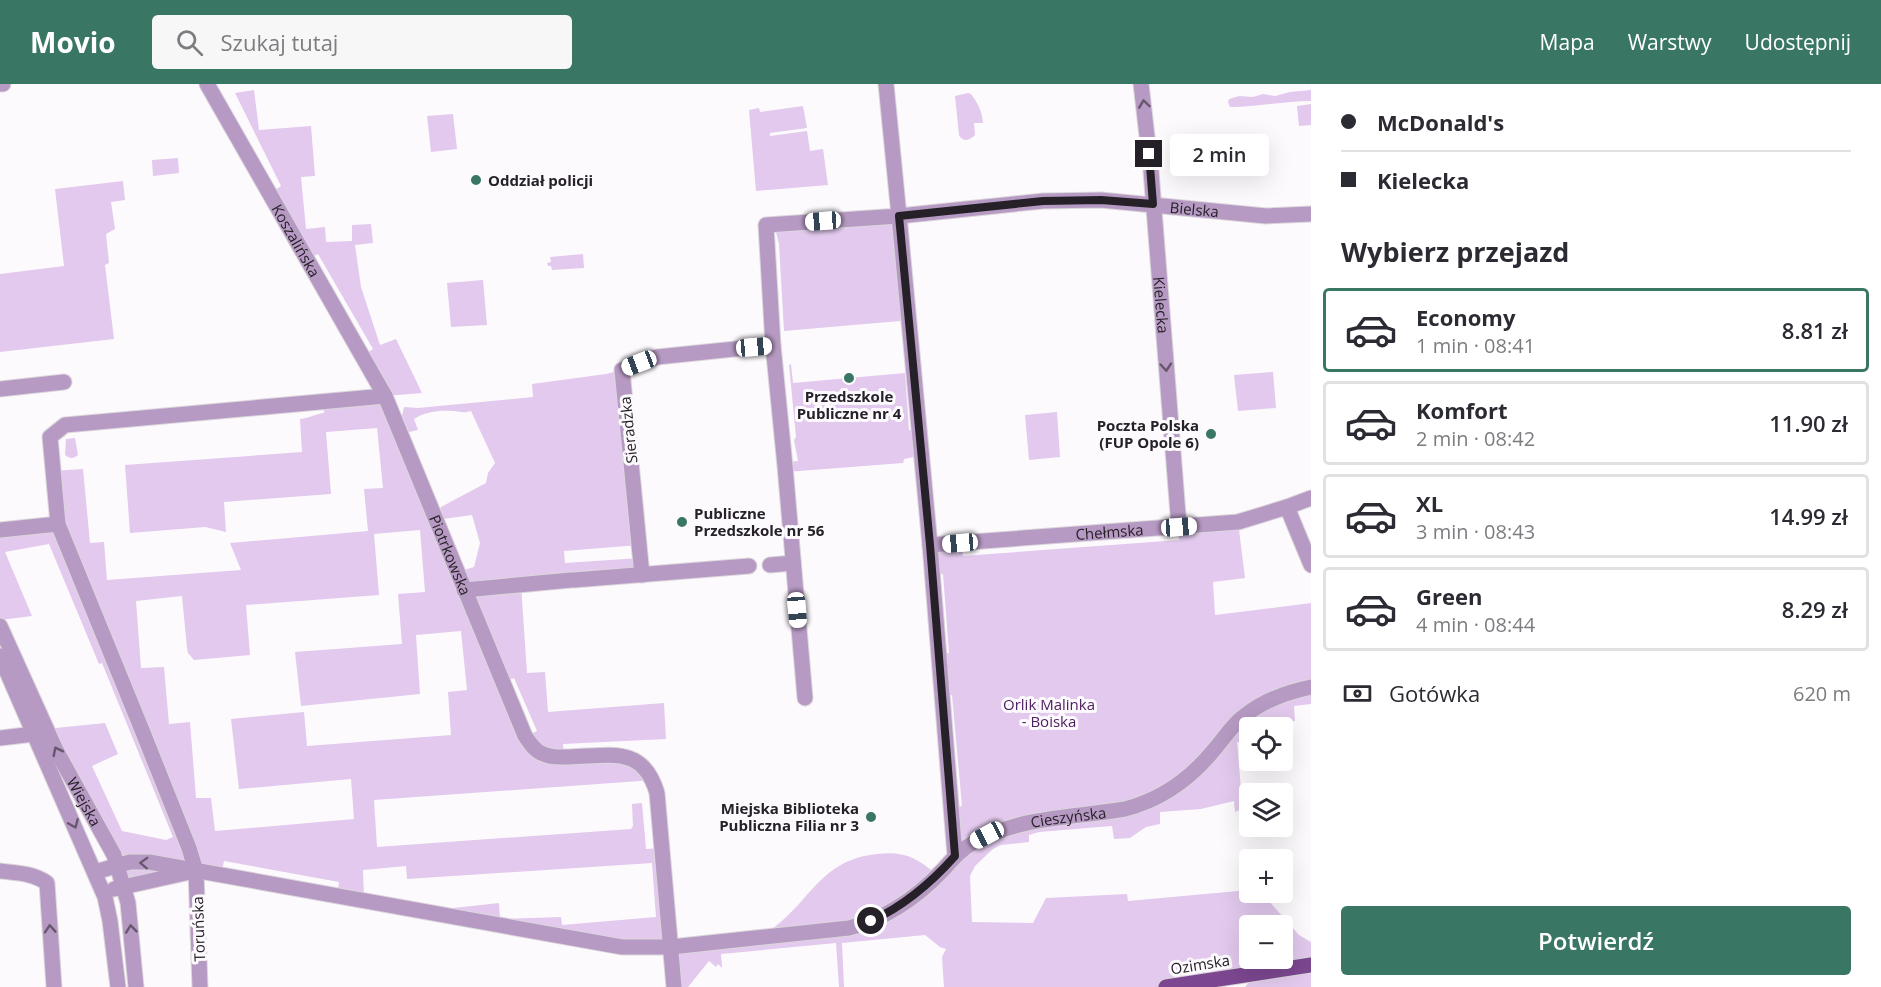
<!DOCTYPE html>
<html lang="pl">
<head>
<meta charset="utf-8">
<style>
  :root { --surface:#fff; --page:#f7f7f7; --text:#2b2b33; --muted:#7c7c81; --line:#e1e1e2; --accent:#397764 }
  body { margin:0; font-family:"Open Sans",sans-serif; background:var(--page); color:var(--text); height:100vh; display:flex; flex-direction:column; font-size:22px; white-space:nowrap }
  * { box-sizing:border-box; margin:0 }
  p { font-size:20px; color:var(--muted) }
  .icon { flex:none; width:33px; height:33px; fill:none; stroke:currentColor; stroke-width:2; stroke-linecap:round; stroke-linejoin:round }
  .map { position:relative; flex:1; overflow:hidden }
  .details { display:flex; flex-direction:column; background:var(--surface); width:570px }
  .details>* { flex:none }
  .top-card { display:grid; align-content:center; height:132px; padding:0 30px; background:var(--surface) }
  .controls { position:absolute; left:1239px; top:633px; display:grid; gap:12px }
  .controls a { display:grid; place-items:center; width:54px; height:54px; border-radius:6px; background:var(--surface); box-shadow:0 6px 24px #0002; font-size:30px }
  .end { position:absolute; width:27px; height:27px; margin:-14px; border:8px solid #262128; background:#fff; box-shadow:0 0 0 3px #fff }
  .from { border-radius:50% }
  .bubble { position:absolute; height:42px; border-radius:6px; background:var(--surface); box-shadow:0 6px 24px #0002; font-size:20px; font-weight:600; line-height:42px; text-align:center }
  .car { position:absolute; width:18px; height:36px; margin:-18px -9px; border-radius:8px; box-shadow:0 0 4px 2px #0007; background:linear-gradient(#fff 24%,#345 0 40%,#fff 0 76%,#345 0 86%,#fff 0) }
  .top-card b { display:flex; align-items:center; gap:21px; height:57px; font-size:22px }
  .top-card b+b { border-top:2px solid var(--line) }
  .top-card i { width:15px; height:15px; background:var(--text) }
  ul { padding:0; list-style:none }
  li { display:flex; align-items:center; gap:18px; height:84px; margin:0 12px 9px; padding:0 18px; border:3px solid var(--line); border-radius:6px }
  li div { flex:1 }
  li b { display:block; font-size:22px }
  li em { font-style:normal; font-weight:600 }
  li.current { border-color:var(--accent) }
  li>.icon { width:54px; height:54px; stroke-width:1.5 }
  h2 { padding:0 30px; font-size:27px; line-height:72px }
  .pay { display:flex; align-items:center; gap:15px; height:66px; padding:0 30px; font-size:22px }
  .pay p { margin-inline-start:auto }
  .button { display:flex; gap:12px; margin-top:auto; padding:12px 30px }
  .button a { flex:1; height:69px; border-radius:6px; background:var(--accent); color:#fff; font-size:24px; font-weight:600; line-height:69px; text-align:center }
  header { display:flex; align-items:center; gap:36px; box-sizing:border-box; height:84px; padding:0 30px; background:var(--accent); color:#fff }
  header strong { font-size:28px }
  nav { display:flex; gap:33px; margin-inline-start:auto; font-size:21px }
  .search { width:420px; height:54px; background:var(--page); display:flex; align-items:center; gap:15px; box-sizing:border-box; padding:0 21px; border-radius:6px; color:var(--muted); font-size:22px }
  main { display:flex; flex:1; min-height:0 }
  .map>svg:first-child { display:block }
  .green { fill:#e2c9ed; fill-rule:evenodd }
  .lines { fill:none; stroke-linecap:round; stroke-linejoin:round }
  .minor-casing { stroke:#dbd7dc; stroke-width:17 }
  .major-casing { stroke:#dbd7dc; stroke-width:17 }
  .minor { stroke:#b79ac3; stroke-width:15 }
  .major { stroke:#7c4790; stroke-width:15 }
  .oneway { stroke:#67576e }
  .route { stroke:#262128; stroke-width:8 }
  .poi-dot { fill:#397764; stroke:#fdfafe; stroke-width:2 }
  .labels { text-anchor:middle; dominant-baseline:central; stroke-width:6; stroke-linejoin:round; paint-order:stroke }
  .poi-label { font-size:15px; font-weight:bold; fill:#262128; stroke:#fdfafe; text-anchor:start }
  .street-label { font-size:15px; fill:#262128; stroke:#fdfafe }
  .park-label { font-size:15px; fill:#502062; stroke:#fdfafe }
</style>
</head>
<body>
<header>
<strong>Movio</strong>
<div class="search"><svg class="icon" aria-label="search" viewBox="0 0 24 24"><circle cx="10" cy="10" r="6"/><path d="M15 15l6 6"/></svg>Szukaj tutaj</div>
<nav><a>Mapa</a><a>Warstwy</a><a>Udostępnij</a></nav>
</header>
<main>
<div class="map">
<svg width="1311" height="903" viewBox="0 0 1311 903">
  <rect width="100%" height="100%" fill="#fdfafe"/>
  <!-- green -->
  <g class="green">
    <path d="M254,6l5,40 52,-4 4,50 -14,1 5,52 19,-2 1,15 26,-1v-16l19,-1 2,19 -18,2 6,42 19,58 16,-6 26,54 -37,3 72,176 17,-5 6,-24 -8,-28 -29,4 -4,-6 2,-6 45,-24 2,-10 7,-10 -24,-52c-10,3 -9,0 -19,0 -12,-1 -28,1 -38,8l4,11 -9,2 -7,-16 2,-9 14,1 115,-11 -1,-13 74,-10 16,-4 17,175 -75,6 1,12 75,-5 2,17 -121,10 6,88 18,-1 3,40 116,-9 2,36 -103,5 1,13 59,-1 31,24 -280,20 3,47 254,-18 2,-3 -1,-22 10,-1 4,46 16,-1 9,99 101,-18c40,-29 48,-69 105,-75 26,-3 39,3 59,20l19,-18 -4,-48 11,-2 -10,-111 -11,1 -3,-42 11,-1 -6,-79 -11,1 -2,-30 31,-2 2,13 216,-16v-13l59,-5 7,56 -32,4 2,33 96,-12v101l-17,2 1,15c-16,2 -29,6 -45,7l-1,13 -12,1 4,47 14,-1 -1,5 -4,1 -1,8 -5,6 -9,4 -1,-11 -33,8 -41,3v12l-14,3 -16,11 -16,1 -2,-13 -73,6 -10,3v7l-28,3 -8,4 -18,17 -5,10 2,46 61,1 13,-25 81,-4 1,7 121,-11 2,13 17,-3 31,35 12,7v45h-66l12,-13 -41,12 2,1h-274l-2,-30 4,-8 -6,-2 -15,-12 -83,8 2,44h-5l-3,-44 -115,11 1,14 -4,-4 -2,3 -7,-6 -21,26h-14l-3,-40 -236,-37 64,-7 1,16 61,-2 1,8 94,-8 -4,-54 -245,16 -1,-13 -43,4 1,29 -27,-3 2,-14 -115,-21 -3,14 -97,11 -78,-157 59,-6 13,31 -26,12 30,65 44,9 7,-3 -71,-174 -3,1 -50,-120 -44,8 27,64 -32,4v-90l57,-6 -4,-53 30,-2 7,74 14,-1 3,38 134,-10 -11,-27 138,-12 -4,-42 19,-1 -6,-60 -51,4 5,62 -107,8 2,30 -21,-5 -75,6 -5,-68 177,-13 -2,-33c10,-1 15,-5 24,-6l-1,-11 61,-6 -22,-40 11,-7 -55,-95 -11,6 -38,-66 12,-8 -46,-93zM420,446l5,62 -27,2 4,50 -107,8 6,54 119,-12 -4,-59 45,-4 6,59 -19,2 3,43 -144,11 -3,-34 -73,7 8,70 112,-10 3,40 -139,12 -4,-33h-15l-6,-76 -21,2 -5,-57 -23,1 -5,-67 46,-5 5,52 1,5 6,7 56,-5 -4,-50 133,-10 -5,-61zM514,594l23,53 -11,5 -23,-54zM1250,842h32v32h-32z"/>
    <path d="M1311,6v11c-24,0 -50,5 -76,6h-5l-2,-5 1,-3 10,-3 14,1 10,-3 12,2 15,-4z"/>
    <path d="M968,9l3,1c7,9 11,18 12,29h-9l1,12c-5,6 -13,7 -16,0l-4,-39z"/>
    <path d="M1311,20v21l-12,1 -2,-20z"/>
    <path d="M803,22l4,22 -37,5v3l37,-5 3,20 13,-2 5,36 -72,6 -7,-81 10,-2 1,4z"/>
    <path d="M453,30l4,35 -26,3 -4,-36z"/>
    <path d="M178,74l1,15 -26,3 -1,-16z"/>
    <path d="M123,97l2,19 -14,2 4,27 -9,5 3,29 -4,2 9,74 -114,13v-78l64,-8 -9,-77z"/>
    <path d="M899,135l8,79 -7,23 -116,10 -5,-87 -4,-16z"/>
    <path d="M583,170l1,14 -32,2 -1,-4h-3l-1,-3 4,-1 -1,-5z"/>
    <path d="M483,196l4,45 -36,2 -4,-44z"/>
    <path d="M791,280l2,19 112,-10 4,57h3l2,27 -10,2 -1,4 -117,9 -1,-10 13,-1 -4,-21 2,-3 -7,-72z"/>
    <path d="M1273,288l3,36 -38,3 -4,-36z"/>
    <path d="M1057,328l3,45 -31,3 -4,-45z"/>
    <path d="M75,354l3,17c-5,4 -8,4 -13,0l1,-16z"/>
  </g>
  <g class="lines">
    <!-- minor casing -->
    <g class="minor-casing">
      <g id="minor">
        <path d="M0,0h3"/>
        <path id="s1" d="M207,0l178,312 140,340c5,7 9,14 16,17 9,5 18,4 28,4 41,-1 74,-12 88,36l17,194"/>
        <path id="s2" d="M1141,0l10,87 28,356"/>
        <path d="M0,305l64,-7"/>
        <path d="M1287,423l24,58"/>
        <path d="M0,446l58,-6"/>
        <path id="s3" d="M930,461l308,-23 49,-15 24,-9"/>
        <path d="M770,481l23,-2"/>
        <path d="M642,491l-20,-205 35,-13 116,-12"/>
        <path d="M574,496l175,-14"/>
        <path d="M464,506l107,-10"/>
        <path id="s4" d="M0,542l56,124 58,105 14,48 8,84"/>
        <path d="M0,572l105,241 5,24 8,66"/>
        <path d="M805,614l-20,-232 -12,-121 -7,-120 133,-9 -13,-132"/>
        <path d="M0,654l34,-4"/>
        <path id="s5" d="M955,772l-25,-311 -31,-329 144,-15 58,-1 165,16 45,-2"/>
        <path d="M0,787c16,2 33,2 47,12l7,104"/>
        <path id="s6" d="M95,788l35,-10h19l473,85h49l178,-19c36,-9 68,-31 93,-57 10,-11 18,-21 31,-28 47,-27 100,-25 152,-34 35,-9 65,-30 88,-58 10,-11 18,-25 30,-34 19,-16 44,-25 68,-30"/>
        <path d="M114,805l76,-17"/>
        <path d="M200,903l-4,-116 -7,-23 -47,-118 -84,-206 -8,-87 15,-12 320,-29"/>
      </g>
    </g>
    <!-- major casing -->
    <g class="major-casing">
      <path id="major" d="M1166,903l145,-22"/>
    </g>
    <!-- minor -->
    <use href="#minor" class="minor"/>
    <!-- major -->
    <use href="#major" class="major"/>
  </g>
  <!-- one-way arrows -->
  <defs><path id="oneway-chevron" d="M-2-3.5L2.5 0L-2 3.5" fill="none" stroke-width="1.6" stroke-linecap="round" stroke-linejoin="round" transform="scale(1.5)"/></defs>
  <g class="oneway">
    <use href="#oneway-chevron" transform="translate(1144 20) rotate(-98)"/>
    <use href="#oneway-chevron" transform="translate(1166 283) rotate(85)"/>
    <use href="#oneway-chevron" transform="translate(57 667) rotate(-117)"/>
    <use href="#oneway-chevron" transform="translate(74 740) rotate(67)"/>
    <use href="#oneway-chevron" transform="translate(144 779) rotate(-178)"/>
    <use href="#oneway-chevron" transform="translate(50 845) rotate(-94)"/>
    <use href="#oneway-chevron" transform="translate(131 845) rotate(-96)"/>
  </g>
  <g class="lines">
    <!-- route -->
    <path class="route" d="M871,837c33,-15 60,-38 84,-65l-25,-311 -31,-329 144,-15 58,-1 52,4 -4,-50"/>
  </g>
  <!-- markers -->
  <g class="poi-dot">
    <circle cx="476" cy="96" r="6"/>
    <circle cx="849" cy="294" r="6"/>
    <circle cx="1211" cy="350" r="6"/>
    <circle cx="682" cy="438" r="6"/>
    <circle cx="871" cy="733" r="6"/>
  </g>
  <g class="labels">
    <!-- poi labels -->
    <g class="poi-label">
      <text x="488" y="96">Oddział policji</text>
      <text x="849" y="312" text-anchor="middle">Przedszkole<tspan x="849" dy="17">Publiczne nr 4</tspan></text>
      <text x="1199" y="341" text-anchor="end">Poczta Polska<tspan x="1199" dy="17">(FUP Opole 6)</tspan></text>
      <text x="694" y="429">Publiczne<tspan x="694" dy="17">Przedszkole nr 56</tspan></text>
      <text x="859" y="724" text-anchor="end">Miejska Biblioteka<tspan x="859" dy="17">Publiczna Filia nr 3</tspan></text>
    </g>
    <!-- street labels -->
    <g class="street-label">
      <text stroke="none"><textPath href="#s5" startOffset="939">Bielska</textPath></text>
      <text stroke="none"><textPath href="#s1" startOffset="180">Koszalińska</textPath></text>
      <text stroke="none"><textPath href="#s2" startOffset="222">Kielecka</textPath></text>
      <text transform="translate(628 346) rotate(-96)">Sieradzka</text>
      <text stroke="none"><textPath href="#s3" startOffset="180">Chełmska</textPath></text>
      <text stroke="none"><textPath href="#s1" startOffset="531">Piotrkowska</textPath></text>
      <text stroke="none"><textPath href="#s4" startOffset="195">Wiejska</textPath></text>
      <text stroke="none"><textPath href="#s6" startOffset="1016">Cieszyńska</textPath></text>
      <text transform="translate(198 845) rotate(-92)">Toruńska</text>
      <text transform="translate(1200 880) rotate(-9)">Ozimska</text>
    </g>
    <!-- park labels -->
    <g class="park-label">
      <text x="1049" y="620">Orlik Malinka<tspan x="1049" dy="17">- Boiska</tspan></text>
    </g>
  </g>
</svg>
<div class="controls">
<a><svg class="icon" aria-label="locate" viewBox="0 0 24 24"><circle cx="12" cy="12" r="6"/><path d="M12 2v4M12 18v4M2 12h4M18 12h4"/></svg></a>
<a><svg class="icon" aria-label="layers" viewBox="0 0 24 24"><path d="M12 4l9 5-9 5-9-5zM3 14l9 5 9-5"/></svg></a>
<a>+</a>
<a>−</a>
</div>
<i class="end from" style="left:871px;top:837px"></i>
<i class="end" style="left:1149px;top:70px"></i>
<div class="bubble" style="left:1170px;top:50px;width:99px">2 min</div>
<i class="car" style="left:823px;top:137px;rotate:266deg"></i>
<i class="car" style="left:754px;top:263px;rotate:85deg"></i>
<i class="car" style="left:639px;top:279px;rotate:249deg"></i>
<i class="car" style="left:1179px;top:443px;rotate:86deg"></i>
<i class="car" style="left:960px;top:459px;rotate:265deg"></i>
<i class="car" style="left:797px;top:526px;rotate:175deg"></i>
<i class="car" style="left:987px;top:751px;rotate:242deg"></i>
</div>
<section class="details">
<div class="top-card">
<b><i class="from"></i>McDonald's</b>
<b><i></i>Kielecka</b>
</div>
<h2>Wybierz przejazd</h2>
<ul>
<li class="current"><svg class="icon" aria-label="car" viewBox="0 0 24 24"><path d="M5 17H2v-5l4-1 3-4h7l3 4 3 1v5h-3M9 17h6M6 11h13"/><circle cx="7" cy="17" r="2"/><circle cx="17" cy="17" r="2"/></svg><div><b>Economy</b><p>1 min · 08:41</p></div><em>8.81 zł</em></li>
<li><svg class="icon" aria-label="car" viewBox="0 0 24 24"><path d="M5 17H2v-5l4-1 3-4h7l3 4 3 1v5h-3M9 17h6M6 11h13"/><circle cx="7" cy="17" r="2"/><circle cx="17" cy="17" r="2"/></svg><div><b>Komfort</b><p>2 min · 08:42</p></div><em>11.90 zł</em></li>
<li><svg class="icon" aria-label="car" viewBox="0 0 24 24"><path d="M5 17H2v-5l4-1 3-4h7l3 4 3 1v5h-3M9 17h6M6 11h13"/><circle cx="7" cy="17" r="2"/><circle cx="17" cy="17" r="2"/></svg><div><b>XL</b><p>3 min · 08:43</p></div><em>14.99 zł</em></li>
<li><svg class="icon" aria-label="car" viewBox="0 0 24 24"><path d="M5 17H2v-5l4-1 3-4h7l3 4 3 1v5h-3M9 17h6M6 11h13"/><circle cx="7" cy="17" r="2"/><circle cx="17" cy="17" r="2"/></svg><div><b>Green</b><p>4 min · 08:44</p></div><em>8.29 zł</em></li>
</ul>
<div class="pay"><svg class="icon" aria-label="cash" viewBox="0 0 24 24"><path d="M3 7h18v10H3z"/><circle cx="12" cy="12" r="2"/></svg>Gotówka<p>620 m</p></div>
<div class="button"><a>Potwierdź</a></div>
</section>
</main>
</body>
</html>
